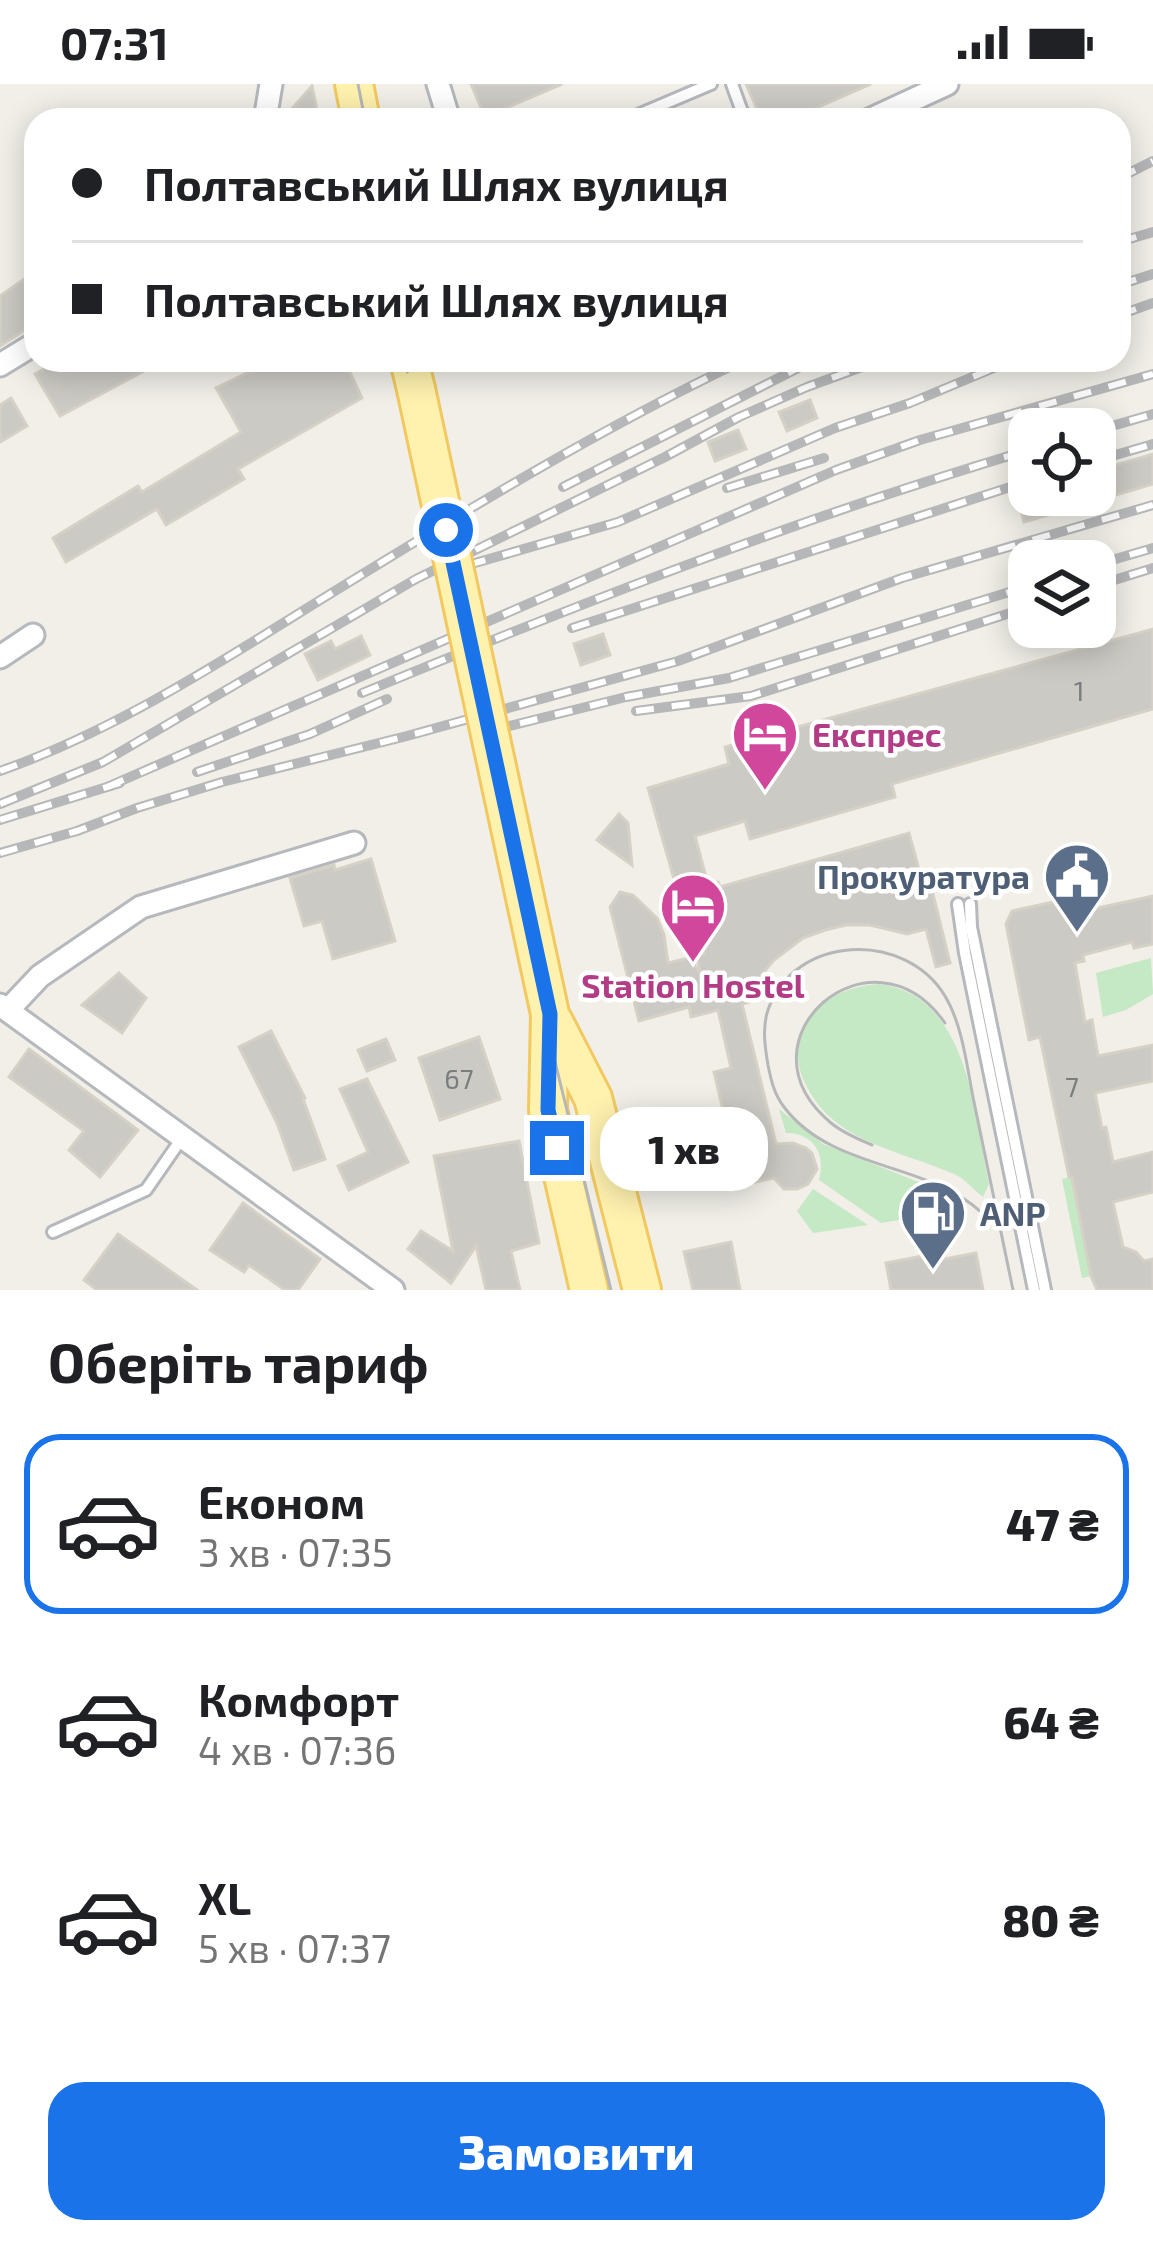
<!DOCTYPE html>
<html lang="uk">
<head>
<meta charset="utf-8">
<style>
  :root { --surface:#fff; --page:#f2f2f2; --text:#202124; --muted:#757577; --line:#e0e0e0; --accent:#1a73e8 }
  body { margin:0; font-family:"Exo 2",sans-serif; background:var(--page); color:var(--text); height:100vh; display:flex; flex-direction:column; font-size:45px; white-space:nowrap }
  * { box-sizing:border-box; margin:0 }
  p { font-size:39px; color:var(--muted) }
  .icon { flex:none; width:66px; height:66px; fill:none; stroke:currentColor; stroke-width:2; stroke-linecap:round; stroke-linejoin:round }
  .map { position:relative; height:1206px; overflow:hidden }
  .details { display:flex; flex-direction:column; background:var(--surface); flex:1 }
  .details>* { flex:none }
  .guide { position:absolute; left:24px; top:24px; width:1107px; height:264px; border-radius:36px; box-shadow:0 6px 30px #0003; display:grid; align-content:center; height:264px; padding:0 48px; background:var(--surface) }
  .controls { position:absolute; left:1008px; top:324px; display:grid; gap:24px }
  .controls a { display:grid; place-items:center; width:108px; height:108px; border-radius:24px; background:var(--surface); box-shadow:0 6px 30px #0003; font-size:60px }
  .end { position:absolute; width:54px; height:54px; margin:-27px; border:15px solid #1a73e8; background:#fff; box-shadow:0 0 0 6px #fff }
  .from { border-radius:50% }
  .bubble { position:absolute; height:84px; border-radius:36px; background:var(--surface); box-shadow:0 6px 30px #0003; font-size:39px; font-weight:800; line-height:84px; text-align:center }
  .guide b { display:flex; align-items:center; gap:42px; height:114px; font-size:45px }
  .guide b+b { border-top:3px solid var(--line) }
  .guide i { width:30px; height:30px; background:var(--text) }
  ul { padding:0; list-style:none }
  li { display:flex; align-items:center; gap:36px; height:180px; margin:0 24px 18px; padding:0 24px; border:6px solid transparent; border-radius:36px }
  li div { flex:1 }
  li b { display:block; font-size:45px }
  li em { font-style:normal; font-weight:800 }
  li.current { border-color:var(--accent) }
  li>.icon { width:108px; height:108px; stroke-width:1.5 }
  h2 { padding:0 48px; font-size:54px; line-height:144px }
  .button { display:flex; gap:24px; margin-top:auto; padding:24px 48px }
  .button a { flex:1; height:138px; border-radius:36px; background:var(--accent); color:#fff; font-size:48px; font-weight:800; line-height:138px; text-align:center }
  .status { display:flex; justify-content:space-between; align-items:center; height:84px; padding:0 60px; background:var(--surface); direction:ltr }
  .status svg { height:33px; fill:currentColor }
  .map>svg:first-child { display:block }
  .green { fill:#c5e8c5 }
  .building { fill:#cccac5; stroke:#d6d1c6; stroke-width:3 }
  .lines { fill:none; stroke-linecap:round; stroke-linejoin:round }
  .service-casing { stroke:#b5b8bc; stroke-width:16 }
  .minor-casing { stroke:#b5b8bc; stroke-width:27 }
  .primary-casing { stroke:#f2c960; stroke-width:42 }
  .service { stroke:#fff; stroke-width:10 }
  .minor { stroke:#fff; stroke-width:21 }
  .primary { stroke:#fff2af; stroke-width:36 }
  .tram { stroke:#b6b7b8; stroke-width:3 }
  .rail-casing { stroke:#b6b7b8; stroke-width:10 }
  .rail { stroke:#fff; stroke-width:6; stroke-dasharray:18; stroke-linecap:butt }
  .primary-bridge-casing { stroke:#f2c960; stroke-width:42; stroke-linecap:butt }
  .primary-bridge { stroke:#fff2af; stroke-width:36 }
  .route { stroke:#1a73e8; stroke-width:15 }
  .labels { text-anchor:middle; dominant-baseline:central; stroke-width:9; stroke-linejoin:round; paint-order:stroke }
  .number-label { font-size:27px; fill:#7a7d7f }
  .hotel-label { font-size:33px; font-weight:bold; fill:#b23c85; stroke:#fff; text-anchor:start }
  .service-label { font-size:33px; font-weight:bold; fill:#4e5e75; stroke:#fff; text-anchor:end }
</style>
</head>
<body>
<div class="status"><b>07:31</b><svg viewBox="0 0 49 12"><path d="M0 12V9h3v3zM5 12V6h3v6zM10 12V3h3v9zM15 12V0h3v12zM26 1h20v11H26zM47 4h2v5h-2z"/></svg></div>
<div class="map">
<svg width="1153" height="1206" viewBox="0 0 1153 1206">
  <rect width="100%" height="100%" fill="#f1efe8"/>
  <!-- green -->
  <g class="green">
    <path d="M1151,874l2,36 -27,16 -23,7 -7,-44z"/>
    <path d="M878,900c91,10 96,130 111,200l-6,13c-10,-8 -18,-18 -29,-23 -54,-24 -120,-31 -148,-89 -9,-17 -11,-36 -3,-54 14,-32 42,-44 75,-47z"/>
    <path d="M779,1025l44,35 123,49 10,11 2,6 -77,13 -62,-43c7,-26 -5,-47 -33,-47z"/>
    <path d="M1072,1093l19,99 -9,2 -20,-99z"/>
    <path d="M813,1105l55,36 -55,8 -16,-22z"/>
  </g>
  <!-- building -->
  <g class="building">
    <path d="M471,0h91l-77,33z"/>
    <path d="M746,0h125l-82,36h-27z"/>
    <path d="M312,2l7,34h-37z"/>
    <path d="M23,196l13,23v20l-36,23v-50z"/>
    <path d="M60,276h77l7,11 -84,45 -25,-42z"/>
    <path d="M247,276h97l18,38 -124,71 6,10 -78,46 -9,-16 -91,53 -13,-24 85,-52 4,6 99,-60 -25,-44 33,-16z"/>
    <path d="M11,314l16,28 -27,16v-37z"/>
    <path d="M810,316l7,18 -30,13 -8,-19z"/>
    <path d="M738,346l8,19 -31,12 -7,-19z"/>
    <path d="M1153,370v30l-129,38 -7,-27h78v-24z"/>
    <path d="M1153,545v80l-261,75 3,13 -145,42 -5,-18 -50,15 13,49 10,-3 2,5 189,-54 15,55 7,-2 19,77 -14,4 -10,-38 -19,5 -37,-9h-24l-21,5 -22,8 -29,22 -21,25 -4,17 -7,2 34,140 17,-1 13,5 6,5 5,16 -9,15 -11,5h-13l-10,-11 -33,7 -27,-113 17,-4 -13,-58 -27,7 -2,-10 -50,14 -29,-114 10,-15 13,3 24,23 7,17 4,28 21,-5 12,16 -5,-18 8,-2 -14,-47 3,1 -8,-17 -7,2 -30,-105 81,-24 -4,-17z"/>
    <path d="M603,550l7,21 -29,10 -7,-21z"/>
    <path d="M361,552l9,19 -52,25 -13,-26 26,-13 4,8z"/>
    <path d="M619,730l9,9 4,42 -35,-25z"/>
    <path d="M371,775l24,82 -62,18 -11,-38 -18,5 -14,-48 44,-13 1,5z"/>
    <path d="M1081,812l3,15 69,-15v48l-19,4 -2,-6 -49,13 1,6 -9,2 10,59 7,-2 6,36 55,-11v36l-58,12 7,35 4,-1 7,35 40,-10v40l-40,10 10,45 13,5 8,9 9,-2v31h-56l-6,-14 -19,-99h-3l-29,-140 -11,3 -23,-116 6,-13z"/>
    <path d="M119,889l27,25 -24,35 -40,-28z"/>
    <path d="M271,947l34,67 -2,1 22,60 -31,11 -17,-47 -38,-76z"/>
    <path d="M479,953l21,62 -60,21 -21,-62z"/>
    <path d="M386,955l9,21 -28,11 -9,-21z"/>
    <path d="M29,965l109,81 -38,47 -31,-27 15,-19 -75,-54z"/>
    <path d="M367,995l41,83 -59,28 -11,-24 30,-14 -28,-63z"/>
    <path d="M519,1057l20,102 -28,8 9,39h-34l-10,-44 -25,37 -43,-34 13,-18 32,20 -19,-95z"/>
    <path d="M243,1119l77,56 -22,31h-13l-36,-25 -5,7 -34,-22z"/>
    <path d="M118,1150l79,56h-100l-13,-10z"/>
    <path d="M731,1158l9,48h-47l-9,-38z"/>
    <path d="M944,1168l1,7 31,-6 7,37h-92l-5,-27z"/>
  </g>
  <g class="lines">
    <!-- service casing -->
    <g class="service-casing">
      <g id="service">
        <path d="M732,0l13,36"/>
        <path d="M626,36l85,-36"/>
        <path d="M958,820l7,49 69,337"/>
        <path d="M970,820l1,23 74,363"/>
        <path d="M53,1148l93,-42 36,-52"/>
      </g>
    </g>
    <!-- minor casing -->
    <g class="minor-casing">
      <g id="minor">
        <path d="M438,0l11,36"/>
        <path d="M265,36l6,-36"/>
        <path d="M869,36l78,-36"/>
        <path d="M0,281l36,-22"/>
        <path d="M0,573l33,-22"/>
        <path d="M0,921l393,285"/>
        <path d="M8,926l32,-34 101,-69 213,-64"/>
      </g>
    </g>
    <!-- primary casing -->
    <g class="primary-casing">
      <g id="primary">
        <path d="M354,0l7,36"/>
        <path d="M409,276l7,29"/>
        <path d="M509,739l41,191 -2,96 41,180"/>
        <path d="M554,938l39,76 49,192"/>
      </g>
    </g>
    <!-- service -->
    <use href="#service" class="service"/>
    <!-- minor -->
    <use href="#minor" class="minor"/>
    <!-- primary -->
    <use href="#primary" class="primary"/>
    <!-- tram -->
    <g class="tram">
      <path d="M358,0l7,36"/>
      <path d="M405,276l144,677 62,253"/>
      <path d="M872,1061c-14,-6 -29,-12 -41,-22 -100,-83 41,-205 114,-100"/>
      <path d="M982,1129c-55,-52 -150,-42 -198,-106 -10,-13 -13,-27 -16,-42 -3,-17 -6,-38 0,-55 26,-76 137,-80 177,-14 18,30 22,72 29,106 13,63 26,125 39,188"/>
    </g>
    <!-- rail casing -->
    <g class="rail-casing">
      <g id="rail">
        <path d="M1119,94l34,-17"/>
        <path d="M1119,158l34,-10"/>
        <path d="M1119,201l34,-11"/>
        <path d="M1119,231l34,-12"/>
        <path d="M1095,347l58,-17"/>
        <path d="M1095,377l58,-17"/>
        <path d="M563,403l251,-127"/>
        <path d="M727,404l97,-30"/>
        <path d="M468,481l150,-43 217,-94 75,-25 103,-43"/>
        <path d="M1095,481l58,-17"/>
        <path d="M1095,502l58,-18"/>
        <path d="M572,544l457,-147"/>
        <path d="M362,609c219,-90 440,-176 667,-243"/>
        <path d="M636,627l115,-15 278,-89"/>
        <path d="M485,648l141,-35 103,-19 300,-92"/>
        <path d="M0,687c119,-42 223,-111 330,-177 135,-83 271,-166 414,-234"/>
        <path d="M197,688l113,-38 77,-35"/>
        <path d="M107,703l729,-317 84,-30 233,-66"/>
        <path d="M0,720l103,-42 313,-183 249,-122 74,-40 68,-30 74,-27"/>
        <path d="M0,736l120,-37"/>
        <path d="M0,769l77,-22 60,-23 85,-26 185,-46 271,-75 224,-83 251,-73"/>
      </g>
    </g>
    <!-- rail -->
    <use href="#rail" class="rail"/>
    <!-- primary-bridge casing -->
    <g class="primary-bridge-casing">
      <path id="primary-bridge" d="M416,305l93,434"/>
    </g>
    <!-- primary-bridge -->
    <use href="#primary-bridge" class="primary-bridge"/>
  </g>
  <g class="lines">
    <!-- route -->
    <path class="route" d="M446,446l104,484 -2,96 9,38"/>
  </g>
  <!-- icons -->
  <defs>
    <g id="hotel-pin" transform="scale(3.45)"><path d="M0 17L-7.5 6A9.5 9.5 0 1 1 7.5 6Z" fill="#d1479c" stroke="#fff"/><path d="M-6-4.5h1.5V1H6V5H4.5V3h-9V5H-6ZM-4 0a1.8 1.8 0 1 1 3.6 0ZM.5 0V-2.5h3Q6-2.5 6 0Z" fill="#fff"/></g>
    <g id="civic-pin" transform="scale(3.45)"><path d="M0 17L-7.5 6A9.5 9.5 0 1 1 7.5 6Z" fill="#5c6f8a" stroke="#fff"/><path d="M-.6-6.5H3V-4.5H.6V-3L4-1V1h2V6H-6V1h2V-1L-.6-3ZM-1.2 2.5V6h2.4V2.5Z" fill="#fff"/></g>
    <g id="fuel-pin" transform="scale(3.45)"><path d="M0 17L-7.5 6A9.5 9.5 0 1 1 7.5 6Z" fill="#5c6f8a" stroke="#fff"/><path d="M-5.5-6h7V0h2V4h1.3V-2.5L3-4.5l.8-.8L6-3V5H2.5V1h-1V6h-7ZM-4.2-4.7v3.2H.2V-4.7Z" fill="#fff"/></g>
  </defs>
  <g fill-rule="evenodd">
    <use href="#hotel-pin" x="765" y="650"/>
    <use href="#civic-pin" x="1077" y="792"/>
    <use href="#hotel-pin" x="693" y="822"/>
    <use href="#fuel-pin" x="933" y="1129"/>
  </g>
  <g class="labels">
    <!-- number labels -->
    <g class="number-label">
      <text x="1079" y="606">1</text>
      <text x="459" y="994">67</text>
      <text x="1072" y="1002">7</text>
    </g>
    <!-- hotel labels -->
    <g class="hotel-label">
      <text x="812" y="650">Експрес</text>
      <text x="693" y="901" text-anchor="middle">Station Hostel</text>
    </g>
    <!-- service labels -->
    <g class="service-label">
      <text x="1030" y="792">Прокуратура</text>
      <text x="980" y="1129" text-anchor="start">ANP</text>
    </g>
  </g>
</svg>
<div class="controls">
<a><svg class="icon" aria-label="locate" viewBox="0 0 24 24"><circle cx="12" cy="12" r="6"/><path d="M12 2v4M12 18v4M2 12h4M18 12h4"/></svg></a>
<a><svg class="icon" aria-label="layers" viewBox="0 0 24 24"><path d="M12 4l9 5-9 5-9-5zM3 14l9 5 9-5"/></svg></a>
</div>
<i class="end from" style="left:446px;top:446px"></i>
<i class="end" style="left:557px;top:1064px"></i>
<div class="bubble" style="left:600px;top:1023px;width:168px">1 хв</div>
<div class="guide">
<b><i class="from"></i>Полтавський Шлях вулиця</b>
<b><i></i>Полтавський Шлях вулиця</b>
</div>
</div>
<section class="details">
<h2>Оберіть тариф</h2>
<ul>
<li class="current"><svg class="icon" aria-label="car" viewBox="0 0 24 24"><path d="M5 17H2v-5l4-1 3-4h7l3 4 3 1v5h-3M9 17h6M6 11h13"/><circle cx="7" cy="17" r="2"/><circle cx="17" cy="17" r="2"/></svg><div><b>Економ</b><p>3 хв · 07:35</p></div><em>47 ₴</em></li>
<li><svg class="icon" aria-label="car" viewBox="0 0 24 24"><path d="M5 17H2v-5l4-1 3-4h7l3 4 3 1v5h-3M9 17h6M6 11h13"/><circle cx="7" cy="17" r="2"/><circle cx="17" cy="17" r="2"/></svg><div><b>Комфорт</b><p>4 хв · 07:36</p></div><em>64 ₴</em></li>
<li><svg class="icon" aria-label="car" viewBox="0 0 24 24"><path d="M5 17H2v-5l4-1 3-4h7l3 4 3 1v5h-3M9 17h6M6 11h13"/><circle cx="7" cy="17" r="2"/><circle cx="17" cy="17" r="2"/></svg><div><b>XL</b><p>5 хв · 07:37</p></div><em>80 ₴</em></li>
</ul>
<div class="button"><a>Замовити</a></div>
</section>
</body>
</html>
